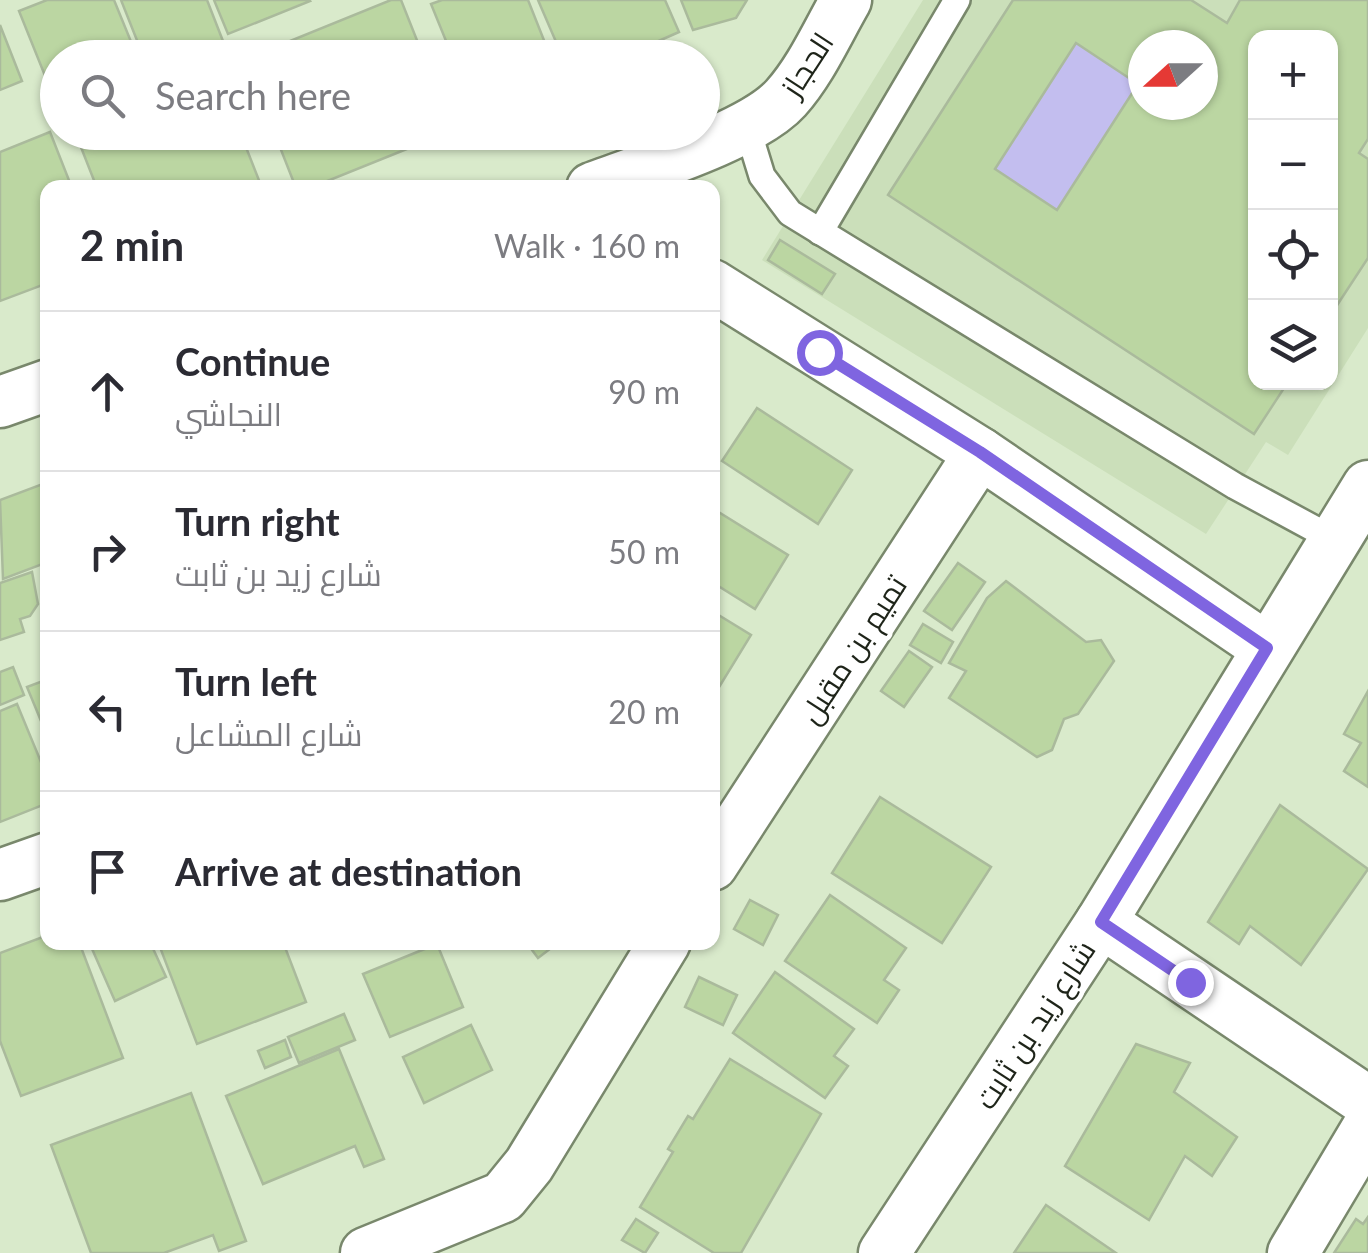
<!DOCTYPE html>
<meta charset="utf-8">
<style>
:root{--surface:#fff;--page:#f2f2f3;--text:#2b2b33;--muted:#7c7c81;--line:#e1e1e2}
body{margin:0;font-family:Lato,Cairo,sans-serif;background:var(--page);color:var(--text)}
.controls{position:absolute;right:30px;top:30px;display:grid;overflow:hidden;border-radius:20px;box-shadow:0 2px 8px #0004}
.controls button{width:90px;height:90px;display:grid;place-items:center;padding:0;border:0;border-bottom:2px solid var(--line);background:var(--surface);color:var(--text);font:50px sans-serif}
.compass{position:absolute;left:1128px;top:30px;width:90px;height:90px;border-radius:50%;background:var(--surface);box-shadow:0 2px 8px #0004;rotate:249deg}
.stop{position:absolute;width:30px;height:30px;margin:-22px;border:8px solid #7f65e0;border-radius:50%;background:#fff}
.stop.end{background:#7f65e0;border-color:#fff;box-shadow:0 2px 10px #0008}
.list{margin:0;padding:0;list-style:none}
h2{display:flex;justify-content:space-between;align-items:center;height:130px;margin:0;padding:0 40px;font-size:42px}
h2 small{font-size:32px;font-weight:400;color:var(--muted)}
.list li{display:grid;grid-template-columns:65px 1fr auto;gap:30px;align-items:center;box-sizing:border-box;height:160px;padding:0 40px;border-top:2px solid var(--line)}
.list b{display:block;font-size:38px;white-space:nowrap}
.list p{margin:0;font-size:32px;white-space:nowrap;color:var(--muted)}
.list em{font-size:32px;font-style:normal;color:var(--muted)}
.icon{flex:none;width:55px;height:55px;fill:none;stroke:currentColor;stroke-width:2;stroke-linecap:round;stroke-linejoin:round}
.map{position:relative;flex:none;width:1368px;height:1253px;overflow:hidden}
.search{position:absolute;background:var(--surface);box-shadow:0 2px 8px #0004;left:40px;top:40px;width:680px;height:110px;display:flex;align-items:center;gap:25px;box-sizing:border-box;padding:0 35px;border-radius:55px;color:var(--muted);font-size:38px}
.panel{position:absolute;background:var(--surface);box-shadow:0 2px 8px #0004;left:40px;top:180px;width:680px;height:770px;border-radius:20px}
.map>svg:first-child{display:block}
</style>
<div class="map">
<svg width="1368" height="1253" viewBox="0 0 1368 1253">
<rect width="100%" height="100%" fill="#d9eacb"/>
<path fill="#cbdfba" fill-rule="evenodd" d="M923,0H1368V328L1288,455L1266,442L1206,534L762,260ZM1256,38H1330V382H1256ZM1143,45H1203V105H1143Z"/>
<polygon fill="#c3beef" points="1076,43 1138,84 1057,210 995,169"/>
<g fill="#bbd6a2" stroke="#aaba9c" stroke-width="2.5" fill-rule="evenodd">
<polygon points="47,0 114,0 134,49 112,58 58,58 58,108 19,11"/>
<polygon points="121,0 207,0 228,54 192,58 189,49 166,58 144,58"/>
<polygon points="214,0 309,0 310,1 228,34"/>
<polygon points="391,0 401,0 424,58 248,58"/>
<polygon points="442,0 528,0 551,58 453,58 431,4"/>
<polygon points="538,0 665,0 679,32 620,58 563,58"/>
<polygon points="681,0 747,0 736,18 693,30"/>
<path d="M1013,0H1191L1227,23L1240,0H1368V139L1359,153L1368,159V258L1330,316V38H1256V382H1288L1254,434L888,195ZM1076,43L1138,84L1057,210L995,169ZM1143,45H1203V105H1143Z"/>
<polygon points="0,25 22,81 0,90"/>
<polygon points="50,132 72,188 48,188 48,283 0,301 0,152"/>
<polygon points="75,132 240,132 262,188 97,188"/>
<polygon points="274,132 449,132 310,188 296,188"/>
<polygon points="780,240 835,274 822,294 768,260"/>
<polygon points="757,408 852,470 818,524 722,461"/>
<polygon points="48,482 48,562 3,579 0,500"/>
<polygon points="712,508 788,555 755,609 712,582"/>
<polygon points="958,563 985,582 952,630 924,611"/>
<polygon points="32,572 38,604 30,616 20,619 24,632 0,640 0,583"/>
<polygon points="1006,581 1086,642 1101,640 1114,661 1078,714 1064,719 1052,750 1037,757 949,698 966,671 949,663 987,598"/>
<polygon points="712,611 751,635 713,697 712,696"/>
<polygon points="923,624 953,642 941,663 910,645"/>
<polygon points="909,651 932,667 904,707 881,691"/>
<polygon points="13,667 24,695 0,705 0,672"/>
<polygon points="48,679 48,738 27,687"/>
<polygon points="1368,691 1368,787 1344,771 1361,743 1344,734"/>
<polygon points="17,704 48,779 48,803 0,822 0,711"/>
<polygon points="880,797 991,867 942,943 832,873"/>
<polygon points="1280,805 1368,869 1301,965 1250,926 1239,944 1208,922"/>
<polygon points="830,895 906,948 884,980 899,990 877,1023 785,961"/>
<polygon points="750,900 778,915 763,945 734,929"/>
<polygon points="48,935 48,942 79,942 123,1058 21,1096 0,1041 0,953"/>
<polygon points="89,942 150,942 166,977 115,1001"/>
<polygon points="158,942 283,942 306,1002 197,1044"/>
<polygon points="526,942 559,942 538,958"/>
<polygon points="437,944 463,1007 390,1037 363,974"/>
<polygon points="775,972 854,1029 834,1056 848,1066 825,1098 733,1033"/>
<polygon points="699,977 737,995 723,1025 685,1007"/>
<polygon points="344,1014 355,1040 299,1063 288,1037"/>
<polygon points="471,1025 492,1070 424,1103 403,1057"/>
<polygon points="285,1040 291,1057 265,1068 258,1051"/>
<polygon points="1136,1044 1190,1063 1174,1092 1237,1137 1212,1176 1185,1156 1149,1220 1065,1166"/>
<polygon points="339,1049 384,1159 364,1167 355,1146 263,1184 226,1096"/>
<polygon points="730,1059 821,1114 741,1253 714,1253 640,1207 673,1152 668,1149 688,1116 693,1119"/>
<polygon points="191,1093 246,1241 219,1251 213,1235 164,1253 91,1253 51,1145"/>
<polygon points="1046,1205 1116,1253 1014,1253"/>
<polygon points="1368,1217 1368,1253 1334,1253 1356,1219 1363,1224"/>
<polygon points="636,1219 658,1233 645,1253 622,1240"/>
</g>
<g fill="none" stroke-linecap="round" stroke-linejoin="round">
<g stroke="#79886c" stroke-width="30">
<g id="lane">
<polyline points="747,127 762,176 790,213 1235,486 1335,540"/>
<polyline points="820,232 957,0"/>
</g>
</g>
<g stroke="#79886c" stroke-width="55">
<g id="street">
<path d="M592,188C642,169 752,136 786,98C811,70 827,33 846,0"/>
<polyline points="712,285 980,453 1267,648"/>
<polyline points="0,402 48,385"/>
<polyline points="712,865 980,453"/>
<polyline points="0,875 48,858"/>
<polyline points="1101,922 1368,1102"/>
<polyline points="366,1253 503,1197 529,1165 665,942"/>
<polyline points="884,1253 1101,922 1368,486"/>
<polyline points="1293,1253 1368,1127"/>
</g>
</g>
<use href="#lane" stroke="#fff" stroke-width="25"/>
<use href="#street" stroke="#fff" stroke-width="50"/>
</g>
<g fill="none" stroke-linecap="round" stroke-linejoin="round">
<polyline stroke="#7f65e0" stroke-width="12" points="819,352 980,452 1267,648 1101,922 1190,982"/>
</g>
<g text-anchor="middle" dominant-baseline="central" stroke-width="9" stroke-linejoin="round" paint-order="stroke">
<g font-size="30" fill="#1e2419" stroke="#fff">
<text transform="translate(806 64) rotate(-57)">الحجاز</text>
<text transform="translate(852 649) rotate(-57)">تميم بن مقبل</text>
<text transform="translate(1034 1024) rotate(-57)">شارع زيد بن ثابت</text>
</g>
</g>
</svg>
<div class="controls">
<button>+</button>
<button>−</button>
<button><svg class="icon" aria-label="locate" viewBox="0 0 24 24"><circle cx="12" cy="12" r="6"/><path d="M12 2v4M12 18v4M2 12h4M18 12h4"/></svg></button>
<button><svg class="icon" aria-label="layers" viewBox="0 0 24 24"><path d="M12 4l9 5-9 5-9-5zM3 14l9 5 9-5"/></svg></button>
</div>
<svg class="compass" viewBox="-18 -18 36 36"><path d="M0-13l5 13h-10z" fill="#e53935"/><path d="M0 13l5-13h-10z" fill="#7c7c81"/></svg>
<div class="stop" style="left:819px;top:352px"></div>
<div class="stop end" style="left:1190px;top:982px"></div>
<div class="search"><svg class="icon" aria-label="search" viewBox="0 0 24 24"><circle cx="10" cy="10" r="6"/><path d="M15 15l6 6"/></svg>Search here</div>
<section class="panel">
<h2>2 min<small>Walk · 160 m</small></h2>
<ul class="list">
<li><svg class="icon" aria-label="ahead" viewBox="0 0 24 24"><path d="M12 20V5M6 11l6-6 6 6"/></svg><div><b>Continue</b><p>النجاشي</p></div><em>90 m</em></li>
<li><svg class="icon" aria-label="right" viewBox="0 0 24 24"><path d="M7 20v-9h11M14 6l5 5-5 5"/></svg><div><b>Turn right</b><p>شارع زيد بن ثابت</p></div><em>50 m</em></li>
<li><svg class="icon" aria-label="left" viewBox="0 0 24 24"><path d="M17 20v-9H6M10 6l-5 5 5 5"/></svg><div><b>Turn left</b><p>شارع المشاعل</p></div><em>20 m</em></li>
<li><svg class="icon" aria-label="arrive" viewBox="0 0 24 24"><path d="M6 21V4h12l-3 4 3 4H6"/></svg><div><b>Arrive at destination</b></div></li>
</ul>
</section>
</div>
